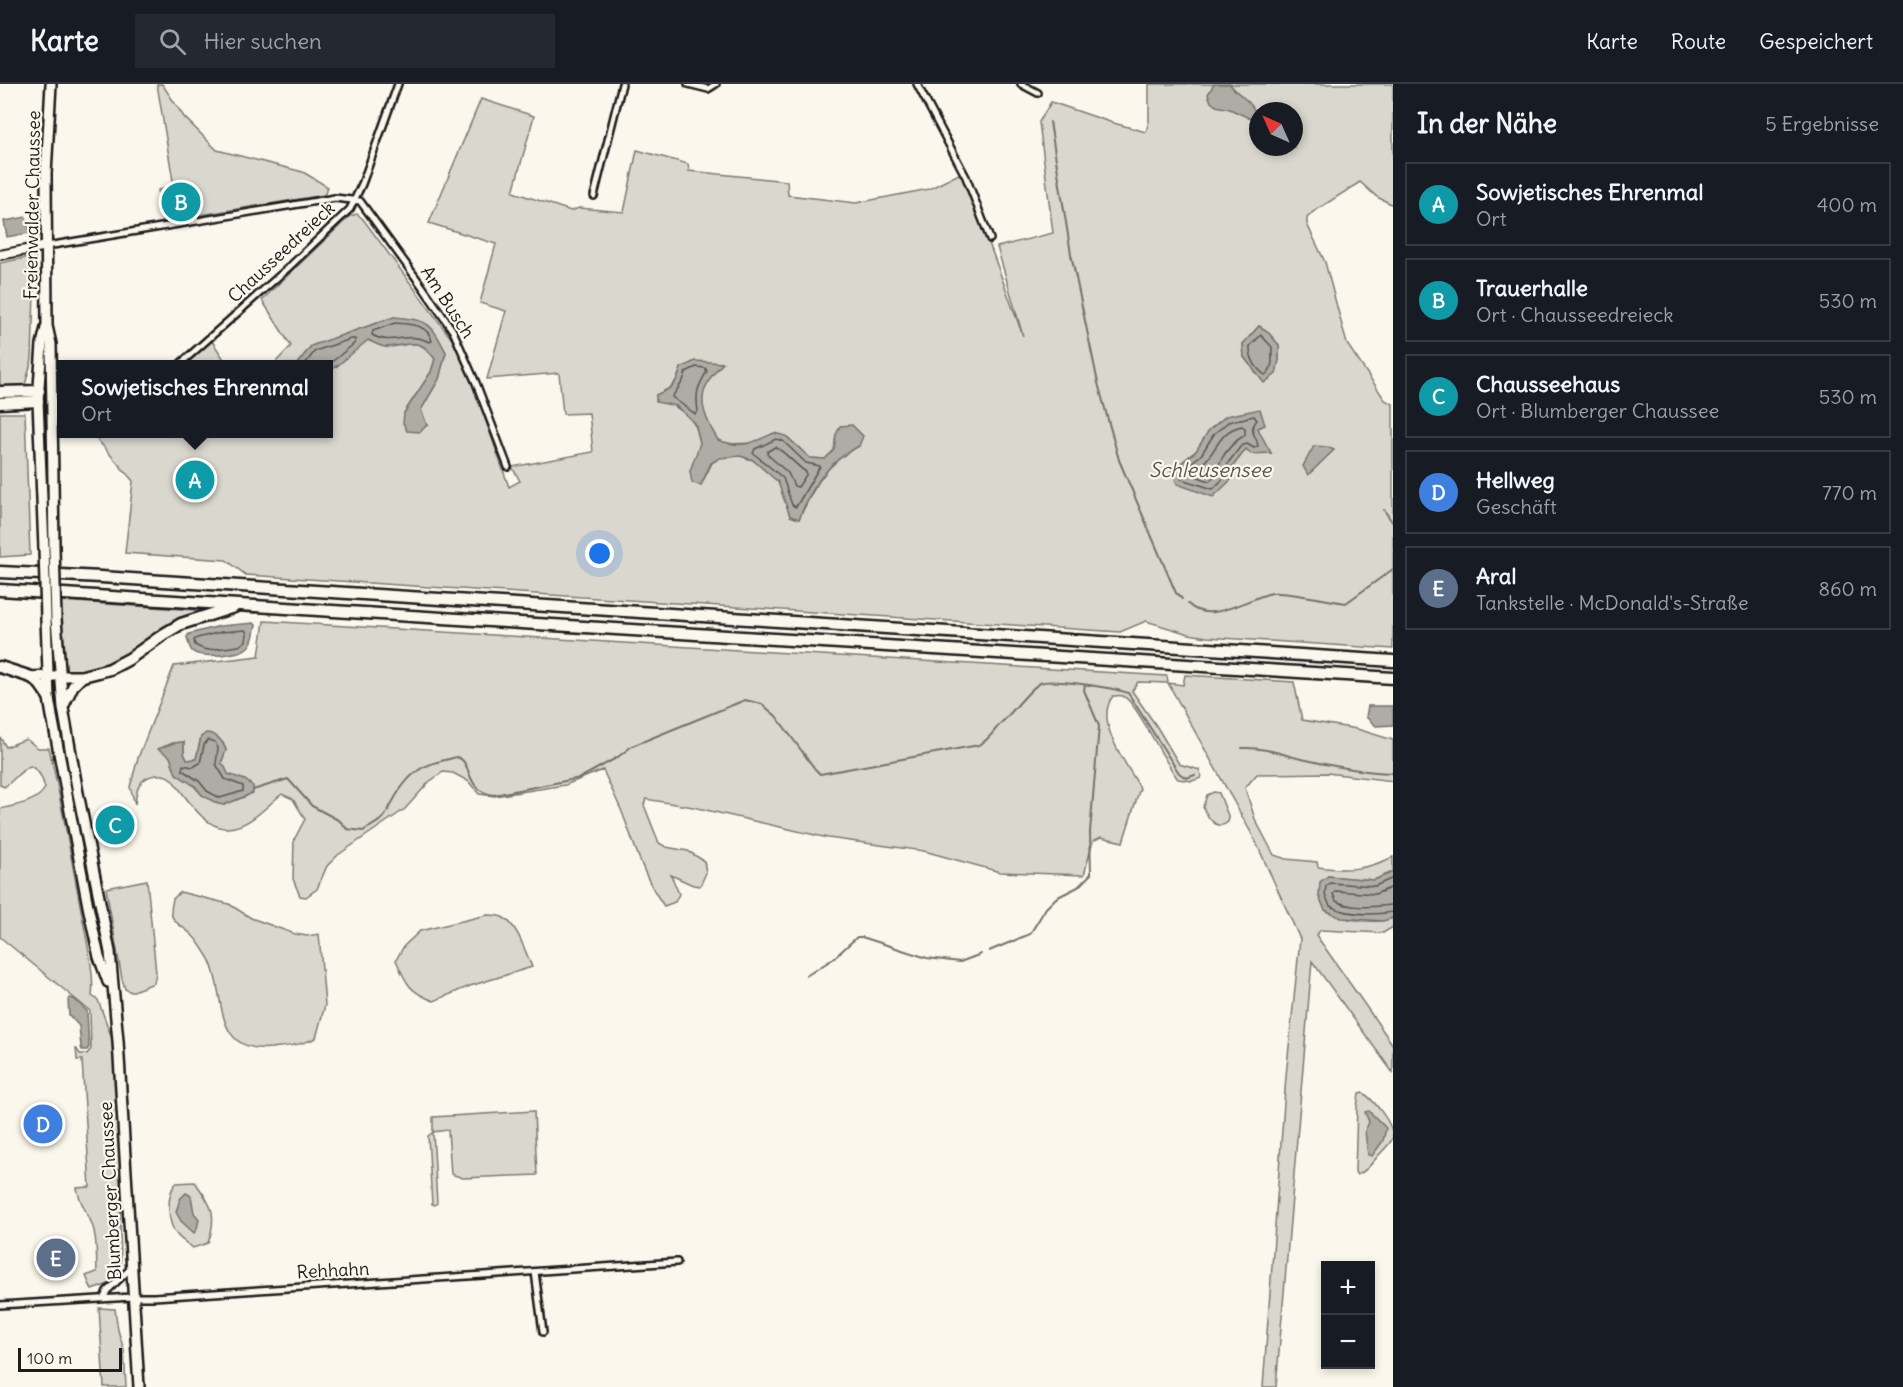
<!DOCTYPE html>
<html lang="de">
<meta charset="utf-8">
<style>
:root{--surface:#171b24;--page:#242831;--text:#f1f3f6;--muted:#9ea1a6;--line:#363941;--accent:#1a73e8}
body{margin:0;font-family:Delius,sans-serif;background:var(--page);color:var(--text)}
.controls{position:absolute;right:18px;bottom:18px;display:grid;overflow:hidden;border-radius:0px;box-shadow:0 3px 9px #0003}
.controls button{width:54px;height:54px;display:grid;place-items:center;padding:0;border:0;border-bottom:2px solid var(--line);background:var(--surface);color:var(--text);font:30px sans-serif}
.compass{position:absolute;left:1249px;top:18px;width:54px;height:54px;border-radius:50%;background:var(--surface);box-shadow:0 3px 9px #0003;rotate:315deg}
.scale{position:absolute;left:18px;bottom:15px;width:104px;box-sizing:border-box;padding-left:6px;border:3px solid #1c1c1c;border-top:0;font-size:16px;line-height:21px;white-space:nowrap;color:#1c1c1c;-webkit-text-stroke:4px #fbf7ec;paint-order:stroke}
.you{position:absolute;left:600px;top:470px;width:21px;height:21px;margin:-15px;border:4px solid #fff;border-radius:50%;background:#1a73e8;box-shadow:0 0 0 9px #1a73e833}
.badge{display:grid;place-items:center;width:39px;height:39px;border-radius:50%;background:var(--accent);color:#fff;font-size:20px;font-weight:700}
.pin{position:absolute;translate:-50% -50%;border:3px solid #fff;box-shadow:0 2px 6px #0006}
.popup{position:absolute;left:57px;top:276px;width:276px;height:78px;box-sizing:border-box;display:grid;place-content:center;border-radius:0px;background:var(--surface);filter:drop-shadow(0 2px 4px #0005);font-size:20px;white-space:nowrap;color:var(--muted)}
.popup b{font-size:22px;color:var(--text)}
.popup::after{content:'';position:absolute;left:50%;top:100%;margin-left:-12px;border:12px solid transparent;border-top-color:var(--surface)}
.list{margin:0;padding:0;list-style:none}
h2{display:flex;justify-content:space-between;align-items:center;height:78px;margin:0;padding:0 24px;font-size:26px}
h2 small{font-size:20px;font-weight:400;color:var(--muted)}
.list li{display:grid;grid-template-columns:39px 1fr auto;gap:18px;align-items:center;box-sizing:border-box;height:84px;margin:0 12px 12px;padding:0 12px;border:2px solid var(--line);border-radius:0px}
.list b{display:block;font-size:22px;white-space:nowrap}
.list p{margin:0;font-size:20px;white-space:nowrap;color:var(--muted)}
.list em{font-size:20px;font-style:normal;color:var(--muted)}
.icon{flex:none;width:33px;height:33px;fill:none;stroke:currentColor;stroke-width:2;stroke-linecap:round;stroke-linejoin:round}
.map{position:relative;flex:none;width:1393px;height:1303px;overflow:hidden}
header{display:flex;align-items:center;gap:36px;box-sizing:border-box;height:84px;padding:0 30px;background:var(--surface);border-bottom:2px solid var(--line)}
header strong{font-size:28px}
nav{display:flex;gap:33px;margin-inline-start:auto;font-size:21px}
.search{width:420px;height:54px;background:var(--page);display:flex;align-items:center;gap:15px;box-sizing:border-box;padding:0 21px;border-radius:0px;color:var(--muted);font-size:22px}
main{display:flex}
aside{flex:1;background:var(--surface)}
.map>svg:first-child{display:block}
</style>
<header>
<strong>Karte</strong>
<div class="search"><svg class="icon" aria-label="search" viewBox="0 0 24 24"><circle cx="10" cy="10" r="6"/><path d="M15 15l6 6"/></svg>Hier suchen</div>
<nav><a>Karte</a><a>Route</a><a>Gespeichert</a></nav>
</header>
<main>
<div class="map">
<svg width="1393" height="1303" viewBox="0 0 1393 1303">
<rect width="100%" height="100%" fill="#fbf7ec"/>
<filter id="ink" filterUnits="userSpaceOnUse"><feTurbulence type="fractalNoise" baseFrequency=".0167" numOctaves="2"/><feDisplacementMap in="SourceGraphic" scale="12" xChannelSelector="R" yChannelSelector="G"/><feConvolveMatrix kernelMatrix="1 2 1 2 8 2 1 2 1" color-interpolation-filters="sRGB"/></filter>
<g filter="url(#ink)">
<g fill="#dad7ce" stroke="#7b7a75" stroke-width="1.5" fill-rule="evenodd">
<polygon points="157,0 162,0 184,33 217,66 303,88 328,103 324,111 163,137 158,106 174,103"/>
<path d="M1149,0H1393V121L1377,113L1360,98L1313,128L1307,134V140L1325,178L1347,260L1385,316L1393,320V565L1207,553L1189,550L1146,537L1120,548L246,491L226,476L125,469L133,397L96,354L100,350H328L329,287L337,282L367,256C373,258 380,263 386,263C410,262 418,251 435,275L431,288L404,329L427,341L421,326L439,295L446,268L394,233L312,262L297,280H274L291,262L262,216L350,132L357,130L363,135L462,269L509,403L520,397L512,383L593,368L589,329L563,330L559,289L487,295L506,227L480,219L496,160L429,139L481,15L534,32L513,108L571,127L579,124L624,128L637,66L688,80L689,87L787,97L788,111L856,119L929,105L961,89L974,118L1023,252L997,163L1053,149L1039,38L1051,18L1110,38L1146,48L1149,37ZM1258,27H1294V63H1258ZM1259,242L1267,247L1279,261V276L1249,280L1244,273L1243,260ZM722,280C694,308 699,324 717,356L729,360L753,359L763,354L786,352L810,374L825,375L834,367L836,351L859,362C826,378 814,403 799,435L790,432L778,397L753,376L740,372L720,373L712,379L701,401L690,387C693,379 700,368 700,359C701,336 674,321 656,311C672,304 676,301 681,284ZM1258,344L1259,349L1271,369L1246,365L1233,382L1172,386L1196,367Z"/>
<polygon points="35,172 32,275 25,301 0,302 0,179"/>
<polygon points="212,257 227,280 185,280"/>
<polygon points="0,329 25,329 30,471 0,473"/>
<polygon points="61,517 211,527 117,579 86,588 64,587 60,535"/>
<path d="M264,537L1167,592L1168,599L1183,601L1185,591L1294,598L1302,636L1357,645L1393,656V697L1327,689L1257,690L1245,704L1255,735L1274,771L1286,775L1317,778L1318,783C1347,787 1366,786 1393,773V788L1374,796L1328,792L1319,812L1325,826C1343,836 1373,841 1393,834V843L1383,849L1321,846L1316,851L1393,961V989L1312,877L1276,1303H1263L1286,992L1300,855L1254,754L1168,599L1138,598L1132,607L1157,643L1179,680L1200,686L1201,694L1192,697L1178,695C1165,680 1136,617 1123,612C1120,611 1117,612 1113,612C1093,638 1127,680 1140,704L1123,758L1101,753L1093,757L1084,791L1000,788L924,767L828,754L693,723L646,715L644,721L659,759L666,763L688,767L704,777L706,789L700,802L693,801L671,791L679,810L675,818L664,822C643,793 635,761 622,728C616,714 609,700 603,686L565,701L495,712L479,710L468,697L453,689L443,688L429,698L405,725L338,771L327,782L317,805L306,813L300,812L293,795L294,756L305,735L293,715L282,710C266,722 250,743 228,744C205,746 186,713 174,698C166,686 145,690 139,702C136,707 136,714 135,720L130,703L138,674L174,582L259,572ZM201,653L223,659L226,666L221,680L224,682L228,690L235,693L247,712L224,721L202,711L173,679L170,673L173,659L184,658V669L187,676L196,675Z"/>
<path d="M0,653L6,663L26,655L38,664H49C62,719 71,775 82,831C86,854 95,890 92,912L98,916L113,957L122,1091L120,1133L121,1181L117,1192L109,1200L92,1206L86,1192L97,1188C96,1173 98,1155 92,1140C87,1128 79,1118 77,1104L90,1103L82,976H77L76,964L80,970H87L91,965L90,927L0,853V725C15,721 37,719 45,704C42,694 40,687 30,682C18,688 15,696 4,703L0,701Z"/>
<path d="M1214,708L1219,709L1229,734L1228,738C1217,748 1208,734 1203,723L1207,711Z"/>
<polygon points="147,796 156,889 154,899 131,908 125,905 122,895 106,804"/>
<path d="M180,808L229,820L251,834L295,850L307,852L319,850L325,921L316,954C302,961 288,962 272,964C210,970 227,909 209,875C204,867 199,858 193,852C186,844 173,840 171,829C171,825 172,819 173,815Z"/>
<path d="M487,831C492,831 498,831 502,833C518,840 525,868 532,883L470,902L434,917C409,908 406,899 396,876L404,862L420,847Z"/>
<path d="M1362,1008C1373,1015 1393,1039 1393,1053C1391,1060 1382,1067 1378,1072C1372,1079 1366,1088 1357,1091L1355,1088L1357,1023L1359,1009Z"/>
<polygon points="534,1027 537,1091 463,1094 451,1090 448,1046 433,1048 437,1119 435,1121 432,1120 428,1052 433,1048 433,1033"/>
<path d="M195,1098C212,1122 218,1130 208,1159L193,1164C188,1160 181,1156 177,1151C167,1139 166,1111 176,1099Z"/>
<polygon points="99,1224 115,1225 118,1246 124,1266 126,1303 104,1303"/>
</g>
<g fill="#afaca5" stroke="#74726e" stroke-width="1.5">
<path d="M1214,0H1230C1239,14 1259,19 1255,37L1230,25L1216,22L1211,18L1208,10Z"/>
<polygon points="26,133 30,149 7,153 4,137"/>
<path d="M394,233C429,237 430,237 446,268L439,295L421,326L427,341L420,348L407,347L403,339L404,329L431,288L435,275C419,251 410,262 386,263C380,263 373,258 368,256L337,282L329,287L328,280H297L311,262Z"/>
<polygon points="1259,242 1267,247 1279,261 1279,276 1276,290 1264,299 1244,273 1243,260"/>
<path d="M695,277L723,279C695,307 699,325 718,356C743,365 752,359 774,349L786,352L810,374L825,375L834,366L836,351L840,342L852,341L863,352L859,362C828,377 811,404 799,435L790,432L778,398L753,376L740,372L720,374L711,379L701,401L692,399L690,387L700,359L695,339L676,322L656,318V311C672,304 676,302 681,284Z"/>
<polygon points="1260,325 1265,341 1258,344 1260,349 1271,369 1251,370 1246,365 1233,382 1234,393 1213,413 1177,400 1172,387 1196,367 1209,346 1226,332"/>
<polygon points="1314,362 1327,363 1334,366 1308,391 1303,382"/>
<path d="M254,539L256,541C254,547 254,559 248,563C240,571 200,575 192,567C189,563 188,557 187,553L189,550L220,542Z"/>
<polygon points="1368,622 1393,622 1393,641 1376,642 1366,633"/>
<path d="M206,649C217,650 222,656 226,666L221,679L224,681L228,690L245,696L253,702V709L224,721L218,720L202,711L195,702L176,690L170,673L158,665L173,659L184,658V669L187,676L196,675L201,653Z"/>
<polygon points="1393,788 1393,834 1383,837 1341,834 1325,826 1319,812 1320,798 1328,792 1374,796"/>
<polygon points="70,914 74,915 87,927 89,963 87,966 82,966 81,963 79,942 69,931 68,916"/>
<polygon points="1369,1027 1386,1044 1383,1057 1372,1072 1368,1071 1365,1047 1369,1038 1365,1028"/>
<polygon points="186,1109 191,1112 194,1129 199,1135 197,1145 194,1149 181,1137 176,1128 180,1115"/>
</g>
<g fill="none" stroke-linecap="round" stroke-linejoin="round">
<g stroke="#575653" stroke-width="1.5">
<path d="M395,239C410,240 428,240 432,257L429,258C406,246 393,263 372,251L373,247Z"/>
<path d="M1261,251L1272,263C1271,274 1275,284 1265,291C1256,285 1249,273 1250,262Z"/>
<polyline points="305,280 315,267 351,255 355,255 355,259 328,281"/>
<path d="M696,283L705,284L707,287C698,303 695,308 698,327L695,330L672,313L683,297L686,288Z"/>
<path d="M1254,332L1257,336C1247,348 1257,351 1258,362L1254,364L1247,360L1241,362L1228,379L1227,391L1213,405L1181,395L1180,388L1201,371L1214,350L1228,338Z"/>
<path d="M1242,342L1245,344V351C1236,356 1226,366 1221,376C1215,387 1223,387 1209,397L1193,391V387C1198,383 1204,379 1208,374C1219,360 1222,346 1242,342Z"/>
<polygon points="776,355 783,357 806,379 820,382 796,423 792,421 783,394 753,369 755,365"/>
<path d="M775,363C786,368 795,381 806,388V391L798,403L794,402L788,389L767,370L768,367Z"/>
<polygon points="245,546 247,549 246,557 239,562 208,566 203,565 195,561 194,556 197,554 221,548"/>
<polygon points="208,656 215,658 218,664 216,680 225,695 243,702 243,707 220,714 207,707 199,697 182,686 183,681 193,683 200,679 204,661"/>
<path d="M1393,794L1375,802L1330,799L1326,802L1325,811L1330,822C1349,832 1372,831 1393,828"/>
<path d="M1393,803L1375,810L1336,807L1333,810L1336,817C1353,826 1375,822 1393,821"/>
</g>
<g stroke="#74726e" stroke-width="2">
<polyline points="1050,38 1071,170 1098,299 1119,376 1176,509 1182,515"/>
<polyline points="1384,426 1393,439"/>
<path d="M1188,520C1210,542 1247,514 1272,509C1283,507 1331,517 1346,519L1393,485"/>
<path d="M1242,664C1261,663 1279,669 1297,674C1329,681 1360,688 1393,689"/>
<path d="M253,706L288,695L312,722L340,737L347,745L363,747C370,742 382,738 386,730C394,715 402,699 416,688C427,679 443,677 456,673C474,677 463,707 494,711L580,694L618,673L632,662L745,616L762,620L776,632L815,685L820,690L979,661C989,656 994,646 1002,638C1011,630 1031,603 1040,599C1052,594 1114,604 1128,609L1179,689L1186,694L1195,691"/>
<polyline points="989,867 1030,850 1046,824 1056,814 1078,803 1091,790 1090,748 1099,642 1084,606 1085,601"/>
<polyline points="806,892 833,875 857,853 862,853 927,874 960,878 981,870"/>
</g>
<g stroke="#1c1c1c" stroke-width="10">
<g id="minor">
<polyline points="688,0 708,5 716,0"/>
<polyline points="917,0 966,93 990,155"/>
<polyline points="1021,0 1038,9"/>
<polyline points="594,112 622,0"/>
<polyline points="47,162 335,114 360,117 422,202 453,247 476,299 508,383"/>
<polyline points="180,280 288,184 350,125 362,100 398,0"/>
<polyline points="535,1188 543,1248"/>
<polyline points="104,1214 107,1207 131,1184"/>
<polyline points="0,1221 132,1213 154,1213 677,1178"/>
</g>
</g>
<g stroke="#1c1c1c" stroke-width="12">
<polyline id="secondary" points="0,171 47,162"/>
</g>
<g stroke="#1c1c1c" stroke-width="14">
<g id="primary">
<polyline points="51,0 46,90 47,242 51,260 54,464"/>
<polyline points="44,464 38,317 42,260 46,244"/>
<polyline points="46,535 49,614 52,632 88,822 99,873 108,898"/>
<polyline points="56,535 63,624 78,709 110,868 118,957 139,1303"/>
<polyline points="31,593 48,592 83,592"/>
<polyline points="31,593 40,601 49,614"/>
<polyline points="64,621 73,602 83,592"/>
</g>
</g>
<g stroke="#1c1c1c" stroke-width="15">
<g id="motorway">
<polyline points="0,308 39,307"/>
<polyline points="0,319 38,317"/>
<polyline points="0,488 101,493 1393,577"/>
<polyline points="0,506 1393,594"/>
<polyline points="0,583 31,593"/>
<polyline points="83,592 110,585 129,575 164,550 181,540 234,523"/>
</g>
</g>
<use href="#minor" stroke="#fbf7ec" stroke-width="5"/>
<use href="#secondary" stroke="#fbf7ec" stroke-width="8"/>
<use href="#primary" stroke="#fbf7ec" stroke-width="9"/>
<use href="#motorway" stroke="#fbf7ec" stroke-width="10"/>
<g stroke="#1c1c1c" stroke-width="14" stroke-linecap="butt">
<g id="primary-bridge">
<polyline points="44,464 46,535"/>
<polyline points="54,464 56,535"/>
</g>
</g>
<use href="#primary-bridge" stroke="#fbf7ec" stroke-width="9"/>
</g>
</g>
<g text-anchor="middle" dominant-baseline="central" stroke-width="4.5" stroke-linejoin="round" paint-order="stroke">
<g font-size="18" fill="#1c1c1c" stroke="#fbf7ec">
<text transform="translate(32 121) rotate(-89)">Freienwalder Chaussee</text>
<text transform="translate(281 168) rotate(-43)">Chausseedreieck</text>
<text transform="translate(448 218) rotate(57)">Am Busch</text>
<text transform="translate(110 1107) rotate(-93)">Blumberger Chaussee</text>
<text transform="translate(333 1186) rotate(-3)">Rehhahn</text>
</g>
<g font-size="20" font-style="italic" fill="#575653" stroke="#fbf7ec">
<text x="1210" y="385">Schleusensee</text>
</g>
</g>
</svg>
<div class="controls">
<button>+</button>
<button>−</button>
</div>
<svg class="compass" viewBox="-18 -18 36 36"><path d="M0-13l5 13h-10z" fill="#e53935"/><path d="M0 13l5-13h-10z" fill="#9ea1a6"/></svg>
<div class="scale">100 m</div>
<div class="you"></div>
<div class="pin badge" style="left:195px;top:396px;background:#0f9aa8">A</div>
<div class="popup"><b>Sowjetisches Ehrenmal</b>Ort</div>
<div class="pin badge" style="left:181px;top:118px;background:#0f9aa8">B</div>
<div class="pin badge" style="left:115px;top:741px;background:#0f9aa8">C</div>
<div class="pin badge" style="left:43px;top:1040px;background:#3f7fe0">D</div>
<div class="pin badge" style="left:56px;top:1174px;background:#5c6f8a">E</div>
</div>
<aside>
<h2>In der Nähe<small>5 Ergebnisse</small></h2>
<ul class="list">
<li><span class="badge" style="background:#0f9aa8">A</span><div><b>Sowjetisches Ehrenmal</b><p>Ort</p></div><em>400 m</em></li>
<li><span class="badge" style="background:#0f9aa8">B</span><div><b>Trauerhalle</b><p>Ort · Chausseedreieck</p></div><em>530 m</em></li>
<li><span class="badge" style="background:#0f9aa8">C</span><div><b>Chausseehaus</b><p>Ort · Blumberger Chaussee</p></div><em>530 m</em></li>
<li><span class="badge" style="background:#3f7fe0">D</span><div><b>Hellweg</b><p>Geschäft</p></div><em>770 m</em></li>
<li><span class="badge" style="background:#5c6f8a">E</span><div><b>Aral</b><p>Tankstelle · McDonald's-Straße</p></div><em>860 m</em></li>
</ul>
</aside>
</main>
